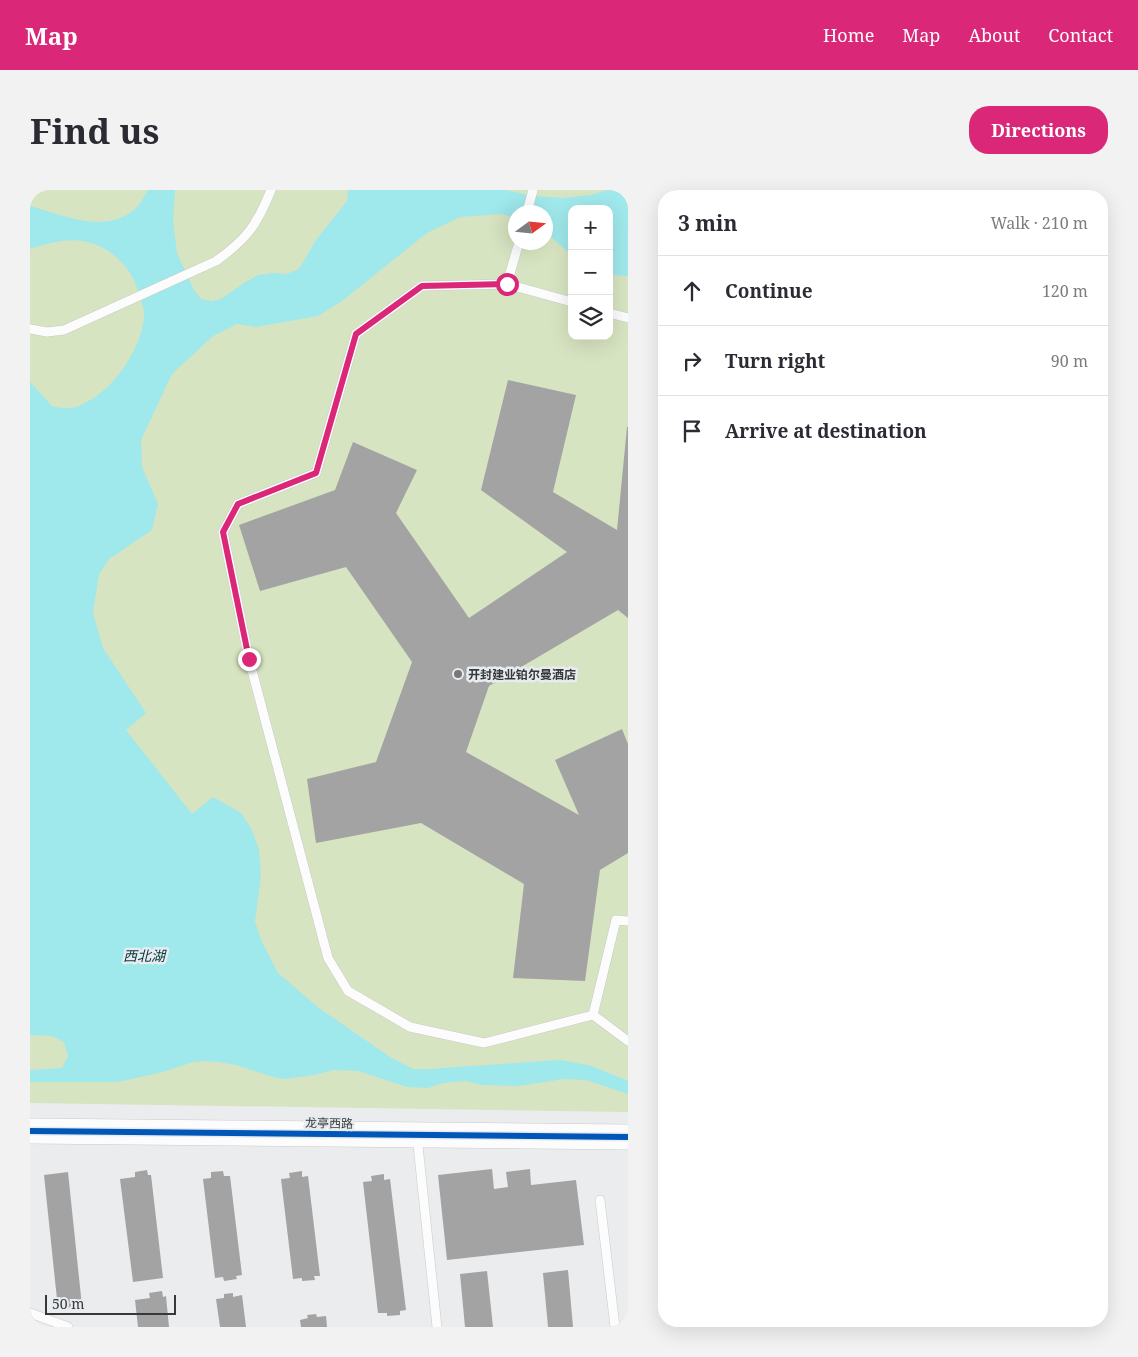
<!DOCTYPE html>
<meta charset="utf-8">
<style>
:root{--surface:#fff;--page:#f2f2f3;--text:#2b2b33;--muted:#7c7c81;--line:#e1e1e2;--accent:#db2777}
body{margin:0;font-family:"Noto Serif","Noto Sans SC",serif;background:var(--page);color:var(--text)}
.controls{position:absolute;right:15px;top:15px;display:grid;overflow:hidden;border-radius:10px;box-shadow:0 5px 20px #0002}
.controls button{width:45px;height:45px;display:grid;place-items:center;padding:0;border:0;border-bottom:1px solid var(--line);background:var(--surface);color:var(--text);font:25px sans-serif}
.compass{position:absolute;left:478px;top:15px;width:45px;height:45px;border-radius:50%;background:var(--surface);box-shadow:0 5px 20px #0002;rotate:75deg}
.scale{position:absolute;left:15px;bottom:12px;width:131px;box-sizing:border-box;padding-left:5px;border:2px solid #363839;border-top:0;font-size:14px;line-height:18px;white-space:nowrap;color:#363839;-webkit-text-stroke:4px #e8ecf0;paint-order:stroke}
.stop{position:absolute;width:15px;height:15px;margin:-11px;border:4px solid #db2777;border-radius:50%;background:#fff}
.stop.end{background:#db2777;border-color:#fff;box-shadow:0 1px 5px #0008}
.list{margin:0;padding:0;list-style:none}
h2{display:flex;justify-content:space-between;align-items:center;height:65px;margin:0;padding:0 20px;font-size:21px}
h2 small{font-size:16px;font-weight:400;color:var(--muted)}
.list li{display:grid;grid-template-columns:32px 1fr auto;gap:15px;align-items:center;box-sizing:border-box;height:70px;padding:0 20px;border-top:1px solid var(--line)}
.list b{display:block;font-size:19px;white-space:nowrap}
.list em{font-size:16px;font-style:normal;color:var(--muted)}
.icon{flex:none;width:28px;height:28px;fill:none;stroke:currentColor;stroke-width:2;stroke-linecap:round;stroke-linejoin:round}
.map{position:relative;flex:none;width:598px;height:1137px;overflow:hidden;border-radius:20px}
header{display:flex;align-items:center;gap:30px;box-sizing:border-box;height:70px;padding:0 25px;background:var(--accent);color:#fff}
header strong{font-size:24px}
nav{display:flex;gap:28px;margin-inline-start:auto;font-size:18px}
.intro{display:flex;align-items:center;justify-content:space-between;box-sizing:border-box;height:120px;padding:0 30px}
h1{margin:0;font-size:35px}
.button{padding:12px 22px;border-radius:20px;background:var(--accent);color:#fff;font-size:18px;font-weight:700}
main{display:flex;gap:30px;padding:0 30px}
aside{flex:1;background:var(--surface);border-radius:20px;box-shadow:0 5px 20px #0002}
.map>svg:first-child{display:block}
</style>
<header>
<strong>Map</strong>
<nav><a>Home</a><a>Map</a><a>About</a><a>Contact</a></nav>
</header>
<div class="intro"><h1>Find us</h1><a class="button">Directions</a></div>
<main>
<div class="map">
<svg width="598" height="1137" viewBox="0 0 598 1137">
<rect width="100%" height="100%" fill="#eaecee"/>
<path fill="#d7e4c1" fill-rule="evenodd" d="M0,0H598V922L0,913ZM542,19H579V146H542ZM486,22H516V52H486Z"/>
<path fill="#9fe8eb" d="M118,0H145L143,32L147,63L164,100L171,109L182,111L191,109L214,93L228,85L243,83L257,84L269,79L286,50L317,11L318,0H476L503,6L533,8L561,5L578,0H598V86L579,85V19H542V66L516,42V22H486L485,28L472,24L430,27L397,43L312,111L288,126L226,137L207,134L183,146L142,184L111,250L112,277L128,314L122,340L79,369L69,384L63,423L73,458L116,523L96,540L162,624L183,607L211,623L221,638L229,659L231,687L225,731L231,750L248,783L289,818L360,867L383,879H399L531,870L562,876L598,891V904L556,890L534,889L488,896L453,895L435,891L413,893L398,898L377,897L328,881L304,880L284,885L255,889L243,887L206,875L189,872L174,871L163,872L133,882L88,892H0V880L32,878L38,866L34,852L22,846L0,845V192L23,217C29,217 37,219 42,218C78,209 111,162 114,127C115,119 110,109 108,101C101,76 79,55 52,51C37,48 15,54 0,59V16C33,25 75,45 105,19C110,15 114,6 118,0Z"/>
<g fill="#a4a3a4">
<polygon points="478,190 546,205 523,302 587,340 597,237 598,237 598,428 588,420 459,496 436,562 549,625 525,570 592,539 598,554 598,663 570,680 555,791 483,788 494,694 391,633 286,653 277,589 346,572 382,472 316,377 230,401 209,335 305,300 323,252 387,280 366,323 439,428 537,362 451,300"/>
<polygon points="462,979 464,999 478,997 476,982 500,979 501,995 546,990 554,1055 417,1070 408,985"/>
<polygon points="117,980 118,985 121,985 133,1088 103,1092 90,989 105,987 105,982"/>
<polygon points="193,981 194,986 200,986 212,1085 206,1086 207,1089 194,1091 193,1087 185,1088 173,989 181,988 181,982"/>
<polygon points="272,981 272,987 278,986 290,1086 284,1086 285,1090 272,1091 272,1088 263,1089 251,989 260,988 259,983"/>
<polygon points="38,982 52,1116 28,1119 14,985"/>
<polygon points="354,984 354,990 360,989 376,1120 370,1121 370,1125 357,1126 357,1123 348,1123 333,992 342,991 341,986"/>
<polygon points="538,1080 543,1137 518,1137 513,1083"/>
<polygon points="457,1081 463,1137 435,1137 430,1084"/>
<polygon points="132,1101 133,1107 136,1106 139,1137 108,1137 105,1110 120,1108 119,1103"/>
<polygon points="203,1103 203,1107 212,1105 216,1137 190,1137 186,1109 194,1108 194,1104"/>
<polygon points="286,1124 287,1127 296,1126 297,1137 271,1137 270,1130 278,1128 277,1125"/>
</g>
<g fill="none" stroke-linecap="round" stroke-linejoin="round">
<g stroke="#c8cacb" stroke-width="10">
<g id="lane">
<polyline points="497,22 503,0"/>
<polyline points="477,94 489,52"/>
<polyline points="542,112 477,94 392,96 326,144 286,283 208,314 193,342 219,469 298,768 318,801 380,837 454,853 563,825 598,851"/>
<polyline points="579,123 598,128"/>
<path d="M0,139L17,142L34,140L186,71C217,49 227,35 241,0"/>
<polyline points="563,825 586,730 598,731"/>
<polyline points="387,946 407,1137"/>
<polyline points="570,1010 585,1137"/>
<polyline points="0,1123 38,1137"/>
</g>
</g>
<g stroke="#c8cacb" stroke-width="26">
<path id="secondary" d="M0,941C199,942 399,946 598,947"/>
</g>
<use href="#lane" stroke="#fcfcfc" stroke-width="9"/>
<use href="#secondary" stroke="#fcfcfc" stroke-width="25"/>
<g stroke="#e8ecf0" stroke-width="9">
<path id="cycleway" d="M0,941C199,942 399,946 598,947"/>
</g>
<use href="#cycleway" stroke="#0057b8" stroke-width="6"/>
</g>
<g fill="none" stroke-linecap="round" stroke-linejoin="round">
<polyline stroke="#db2777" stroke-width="6" points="219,469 193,342 208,314 286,283 326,144 392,96 477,94"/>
</g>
<circle fill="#757778" stroke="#e8ecf0" stroke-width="2" cx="428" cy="484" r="5"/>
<g text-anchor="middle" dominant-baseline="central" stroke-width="5" stroke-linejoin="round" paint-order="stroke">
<g font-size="12" font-weight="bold" fill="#363839" stroke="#e8ecf0" text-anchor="start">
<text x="438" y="484">开封建业铂尔曼酒店</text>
</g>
<g font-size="12" fill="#363839" stroke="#e8ecf0">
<text transform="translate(299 933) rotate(1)">龙亭西路</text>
</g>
<g font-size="14" font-style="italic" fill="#023739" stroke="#e8ecf0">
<text x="114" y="765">西北湖</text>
</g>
</g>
</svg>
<div class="controls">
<button>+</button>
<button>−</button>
<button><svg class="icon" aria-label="layers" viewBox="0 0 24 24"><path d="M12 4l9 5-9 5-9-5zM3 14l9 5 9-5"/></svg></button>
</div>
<svg class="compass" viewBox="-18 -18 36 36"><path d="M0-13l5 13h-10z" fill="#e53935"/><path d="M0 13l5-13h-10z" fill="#7c7c81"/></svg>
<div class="scale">50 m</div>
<div class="stop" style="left:477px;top:94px"></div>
<div class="stop end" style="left:219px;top:469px"></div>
</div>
<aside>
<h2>3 min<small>Walk · 210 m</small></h2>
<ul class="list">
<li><svg class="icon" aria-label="ahead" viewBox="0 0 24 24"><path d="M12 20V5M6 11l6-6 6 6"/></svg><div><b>Continue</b></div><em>120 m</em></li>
<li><svg class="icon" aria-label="right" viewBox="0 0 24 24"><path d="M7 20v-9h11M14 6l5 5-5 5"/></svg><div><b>Turn right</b></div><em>90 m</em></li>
<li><svg class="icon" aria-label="arrive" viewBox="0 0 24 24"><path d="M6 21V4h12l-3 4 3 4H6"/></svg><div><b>Arrive at destination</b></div></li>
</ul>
</aside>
</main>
